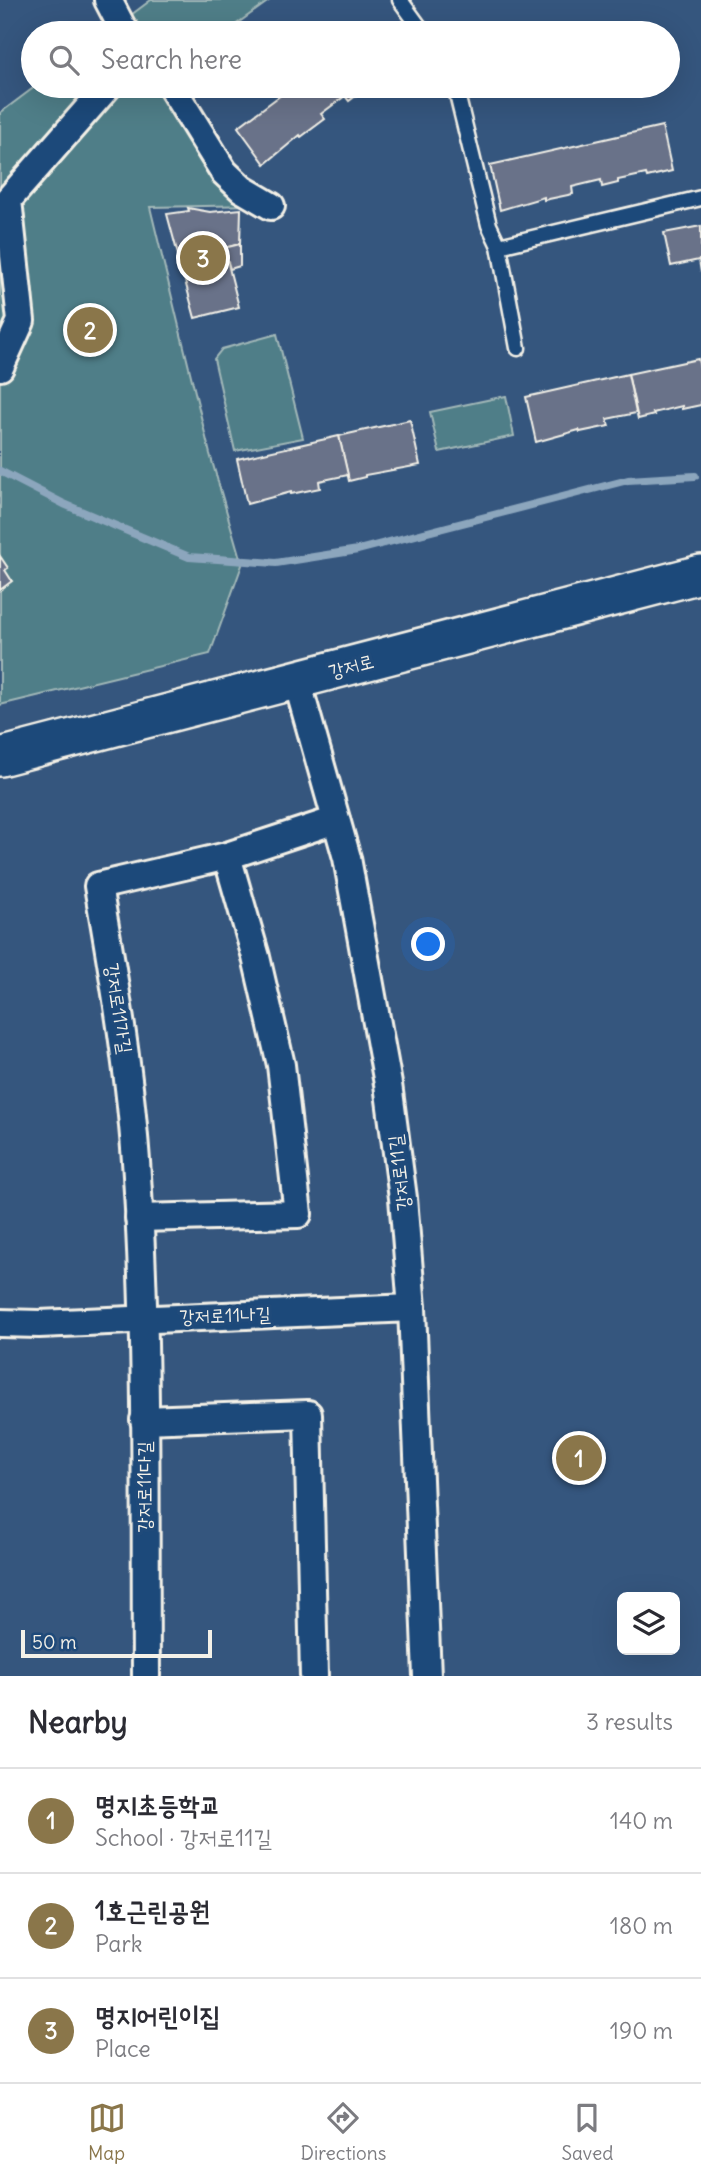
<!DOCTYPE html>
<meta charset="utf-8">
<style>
:root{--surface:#fff;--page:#f2f2f3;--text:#2b2b33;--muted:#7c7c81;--line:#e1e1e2;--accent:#8a764a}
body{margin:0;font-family:Delius,"Poor Story",sans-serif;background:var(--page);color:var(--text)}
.controls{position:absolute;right:21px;bottom:21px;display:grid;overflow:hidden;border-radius:10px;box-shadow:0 7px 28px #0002}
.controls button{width:63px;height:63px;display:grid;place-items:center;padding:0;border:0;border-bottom:2px solid var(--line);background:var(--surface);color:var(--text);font:35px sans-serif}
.scale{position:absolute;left:21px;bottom:18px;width:191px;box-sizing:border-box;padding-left:7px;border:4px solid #f4f1e8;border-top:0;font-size:19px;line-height:24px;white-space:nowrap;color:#f4f1e8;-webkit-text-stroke:5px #1f4a7a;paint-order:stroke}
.you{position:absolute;left:429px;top:945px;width:24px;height:24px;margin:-18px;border:5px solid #fff;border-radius:50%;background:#1a73e8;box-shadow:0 0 0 10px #1a73e833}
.badge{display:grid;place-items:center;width:46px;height:46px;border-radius:50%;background:var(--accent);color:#fff;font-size:23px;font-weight:700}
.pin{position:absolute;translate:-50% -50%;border:4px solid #fff;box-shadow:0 2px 7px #0006}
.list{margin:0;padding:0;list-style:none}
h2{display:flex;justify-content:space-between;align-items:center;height:91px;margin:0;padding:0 28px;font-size:30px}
h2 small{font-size:23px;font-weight:400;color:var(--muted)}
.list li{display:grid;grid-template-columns:46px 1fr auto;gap:21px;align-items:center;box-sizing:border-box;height:105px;padding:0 28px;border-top:2px solid var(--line)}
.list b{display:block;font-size:26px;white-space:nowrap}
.list p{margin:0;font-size:23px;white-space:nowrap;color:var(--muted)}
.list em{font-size:23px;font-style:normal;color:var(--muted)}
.icon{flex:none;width:38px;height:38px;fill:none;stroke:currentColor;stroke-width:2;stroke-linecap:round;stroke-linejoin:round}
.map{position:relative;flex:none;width:701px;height:1676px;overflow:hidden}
.search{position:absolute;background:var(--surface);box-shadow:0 7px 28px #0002;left:21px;right:21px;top:21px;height:77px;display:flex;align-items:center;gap:18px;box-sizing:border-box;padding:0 24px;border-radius:38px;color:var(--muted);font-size:26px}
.sheet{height:406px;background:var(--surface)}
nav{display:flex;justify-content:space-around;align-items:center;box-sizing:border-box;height:98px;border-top:2px solid var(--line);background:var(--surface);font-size:19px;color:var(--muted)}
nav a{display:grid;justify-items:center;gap:4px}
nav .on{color:var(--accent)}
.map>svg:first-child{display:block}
</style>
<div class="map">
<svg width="701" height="1676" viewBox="0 0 701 1676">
<rect width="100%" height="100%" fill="#35567e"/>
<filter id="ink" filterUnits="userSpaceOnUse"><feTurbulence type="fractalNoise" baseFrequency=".0143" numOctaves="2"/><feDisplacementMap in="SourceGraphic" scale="14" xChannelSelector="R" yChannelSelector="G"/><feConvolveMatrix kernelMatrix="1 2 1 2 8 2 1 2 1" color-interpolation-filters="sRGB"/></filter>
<g filter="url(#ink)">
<g fill="#507e88" stroke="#a2b8b8" stroke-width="2">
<polygon points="151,0 270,0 224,33 107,33"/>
<polygon points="36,86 185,86 258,205 150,207 210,454 242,565 210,654 0,705 0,113"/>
<polygon points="277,334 303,438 235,451 214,359 222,349"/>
<polygon points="506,396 514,436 439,452 430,412"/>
</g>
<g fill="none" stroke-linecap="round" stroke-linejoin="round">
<polyline stroke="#8ca6bd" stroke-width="8" points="0,471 64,504 189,557 276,563 358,550 628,480 695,476"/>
</g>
<g fill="#697289" stroke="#f4f1e8" stroke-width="2">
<polygon points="379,22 388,33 364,33"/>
<polygon points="293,86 366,86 361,89 362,91 349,101 345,96 321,114 325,119 301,137 300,135 265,164 238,127"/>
<polygon points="662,126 672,171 647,177 646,174 618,180 618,183 602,187 601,180 572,187 573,194 544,200 544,197 500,210 490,165"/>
<polygon points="188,208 210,212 241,209 240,244 224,248 239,307 195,318 167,214 189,211"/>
<polygon points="701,226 701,272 699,260 671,266 664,233"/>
<polygon points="240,244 240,266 230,269 224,248"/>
<polygon points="698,359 701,372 701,405 682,409 682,406 653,413 654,415 638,419 628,374"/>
<polygon points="628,374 636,413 607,419 609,426 580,432 579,430 536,442 526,397"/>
<polygon points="410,420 420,465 365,475 365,477 349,481 339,436"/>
<polygon points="339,436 348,475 319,481 320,488 291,494 291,492 247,504 237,459"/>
<polygon points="0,556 8,568 5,570 12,581 0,590"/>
</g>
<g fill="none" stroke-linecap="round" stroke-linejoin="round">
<g stroke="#f4f1e8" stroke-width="19">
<g id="lane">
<polyline points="400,0 424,33"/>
<polyline points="455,86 489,225 499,246 518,348"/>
<polyline points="499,246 701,198"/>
</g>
</g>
<g stroke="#f4f1e8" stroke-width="32">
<g id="street">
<polyline points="108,0 122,27 127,33"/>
<polyline points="171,86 224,172 242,189 271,206"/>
<polyline points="0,367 21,321 8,200 108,86"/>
<polyline points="297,681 347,858 388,1084 403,1198 412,1308 427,1676"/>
<polyline points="139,1218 298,1214 281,1065 256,957 227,856"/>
<polyline points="0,1323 39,1324 412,1308"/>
<polyline points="144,1420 308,1414 314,1676"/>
<path d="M146,1676C145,1510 148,1342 137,1176C131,1079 115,983 98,886L227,856L336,820"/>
</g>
</g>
<g stroke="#f4f1e8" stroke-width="42">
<polyline id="secondary" points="0,757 701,574"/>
</g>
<use href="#lane" stroke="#1f4a7a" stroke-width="14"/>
<use href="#street" stroke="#1f4a7a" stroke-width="26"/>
<use href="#secondary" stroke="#1f4a7a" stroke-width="37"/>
</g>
</g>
<g text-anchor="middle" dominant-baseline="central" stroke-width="7" stroke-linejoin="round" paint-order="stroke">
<g font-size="19" fill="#f4f1e8" stroke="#1f4a7a">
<text transform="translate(351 666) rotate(-15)">강저로</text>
<text transform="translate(119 1008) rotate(81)">강저로11가길</text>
<text transform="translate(399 1173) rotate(-97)">강저로11길</text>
<text transform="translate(225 1315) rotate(-2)">강저로11나길</text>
<text transform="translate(144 1487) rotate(-90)">강저로11다길</text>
</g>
</g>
</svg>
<div class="controls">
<button><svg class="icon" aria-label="layers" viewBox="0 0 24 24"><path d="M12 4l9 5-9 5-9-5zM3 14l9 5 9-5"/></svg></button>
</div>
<div class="scale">50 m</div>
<div class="you"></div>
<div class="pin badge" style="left:579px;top:1458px">1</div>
<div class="pin badge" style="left:90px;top:330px">2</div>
<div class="pin badge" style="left:203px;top:258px">3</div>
<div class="search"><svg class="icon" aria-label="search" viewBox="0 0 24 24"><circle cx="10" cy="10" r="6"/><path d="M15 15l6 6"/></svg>Search here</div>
</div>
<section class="sheet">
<h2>Nearby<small>3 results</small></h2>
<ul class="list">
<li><span class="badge">1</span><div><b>명지초등학교</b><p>School · 강저로11길</p></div><em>140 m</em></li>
<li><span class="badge">2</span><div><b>1호근린공원</b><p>Park</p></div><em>180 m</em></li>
<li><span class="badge">3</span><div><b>명지어린이집</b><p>Place</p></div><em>190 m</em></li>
</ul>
</section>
<nav>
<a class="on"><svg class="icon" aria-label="map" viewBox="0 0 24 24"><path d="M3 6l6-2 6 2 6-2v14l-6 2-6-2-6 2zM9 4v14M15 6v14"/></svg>Map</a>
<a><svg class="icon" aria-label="directions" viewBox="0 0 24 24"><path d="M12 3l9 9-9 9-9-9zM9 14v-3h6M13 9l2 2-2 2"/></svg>Directions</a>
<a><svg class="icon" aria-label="saved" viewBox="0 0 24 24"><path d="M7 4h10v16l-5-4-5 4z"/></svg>Saved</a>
</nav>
